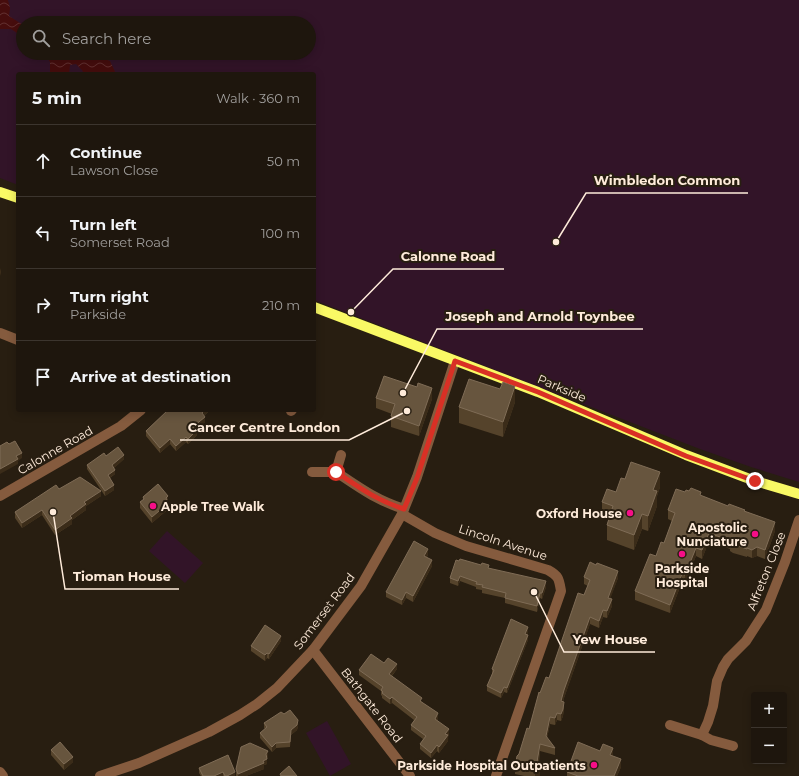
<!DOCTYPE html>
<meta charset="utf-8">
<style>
:root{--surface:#1e160d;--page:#261f16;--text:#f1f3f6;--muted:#a19f9d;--line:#3c352e}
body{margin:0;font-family:Montserrat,sans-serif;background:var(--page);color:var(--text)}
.controls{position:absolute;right:12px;bottom:12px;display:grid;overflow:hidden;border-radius:4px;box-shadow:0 2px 10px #0003}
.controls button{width:36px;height:36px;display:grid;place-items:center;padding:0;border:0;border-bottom:1px solid var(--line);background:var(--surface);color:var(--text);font:20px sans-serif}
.stop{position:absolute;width:12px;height:12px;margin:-9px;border:3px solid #d93025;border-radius:50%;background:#fff}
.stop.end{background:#d93025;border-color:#fff;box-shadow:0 1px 4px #0008}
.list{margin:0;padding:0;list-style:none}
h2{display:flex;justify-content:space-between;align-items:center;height:52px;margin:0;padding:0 16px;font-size:17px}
h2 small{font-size:13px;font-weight:400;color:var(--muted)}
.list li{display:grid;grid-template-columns:26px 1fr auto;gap:12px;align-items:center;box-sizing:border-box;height:72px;padding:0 16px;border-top:1px solid var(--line)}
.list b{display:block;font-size:15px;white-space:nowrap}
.list p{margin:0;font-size:13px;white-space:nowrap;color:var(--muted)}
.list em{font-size:13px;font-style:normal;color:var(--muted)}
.icon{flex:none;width:22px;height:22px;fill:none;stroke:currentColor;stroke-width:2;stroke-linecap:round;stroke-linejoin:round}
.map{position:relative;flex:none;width:799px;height:776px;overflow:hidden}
.search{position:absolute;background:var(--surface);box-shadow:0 2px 10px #0003;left:16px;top:16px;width:300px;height:44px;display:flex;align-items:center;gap:10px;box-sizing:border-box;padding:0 14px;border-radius:22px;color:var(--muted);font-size:15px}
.panel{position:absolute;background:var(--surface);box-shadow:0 2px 10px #0003;left:16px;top:72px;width:300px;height:340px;border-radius:4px}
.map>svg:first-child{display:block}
</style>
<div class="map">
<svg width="799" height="776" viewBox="0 0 799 776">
<defs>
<pattern id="water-waves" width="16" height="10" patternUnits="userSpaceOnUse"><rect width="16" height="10" fill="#460d0d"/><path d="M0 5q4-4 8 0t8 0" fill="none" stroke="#623030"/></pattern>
</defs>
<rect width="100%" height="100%" fill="#281e11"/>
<g fill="#321428" fill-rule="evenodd">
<path d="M0,0H799V482L751,467L700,449L314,300V74H18V185L0,178ZM23,23H309V53H23Z"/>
<polygon points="167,531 203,563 185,583 149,551"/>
<polygon points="327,721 351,764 330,776 306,733"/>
</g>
<g fill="url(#water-waves)">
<polygon points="0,0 8,0 10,8 9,16 23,25 23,37 11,29 0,29"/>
<polygon points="44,53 91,53 110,61 116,74 84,74 82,70 76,64 70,65 69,74 50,74 50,62"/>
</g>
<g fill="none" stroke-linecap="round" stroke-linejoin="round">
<g stroke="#855b3e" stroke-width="10">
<polyline points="0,333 18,340"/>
<polyline points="291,411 292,410"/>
<path d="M341,455L336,472C360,488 376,500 404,509"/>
<polyline points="312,472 336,472"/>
<polyline points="0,496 121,426 141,410"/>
<path d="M402,514L435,533L466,546L548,570C559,576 559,579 561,591L496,776"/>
<polyline points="313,650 410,776"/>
<polyline points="670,725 702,735"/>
<polyline points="733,746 711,740 702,735 708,722 713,706 717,681 723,667 728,659 746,641 766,610 785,562 799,520"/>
<polyline points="0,772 3,776"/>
<polyline points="100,776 139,763 209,732 240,715 257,704 277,688 313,650 361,586 402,514 417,477 455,361"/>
</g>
<g stroke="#f9f965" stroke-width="10">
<polyline points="0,192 18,198"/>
<polyline points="314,307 538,392 686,455 755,481 799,494"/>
</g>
</g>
<g fill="#55432b">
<polygon points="376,398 432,399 419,436 391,427 391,416 392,414 376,408"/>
<polygon points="515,402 503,437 459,423 459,407"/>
<polygon points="168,410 210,410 204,416 205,422 197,429 197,435 188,444 186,442 176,451 170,444 160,453 146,436 146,431"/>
<polygon points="106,456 124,459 114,468 115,474 110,478 114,490 105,496 87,469 87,465"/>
<polygon points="625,479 660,487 657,496 657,506 648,531 642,529 634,550 607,540 607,525 609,519 602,517 602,502 616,492"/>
<polygon points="59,489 101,496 86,506 86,510 72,520 72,524 55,535 42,515 22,528 15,518 15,512"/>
<polygon points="685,492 701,496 728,506 745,512 775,531 765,559 757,556 752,558 747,556 747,557 733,553 730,551 730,549 709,541 702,559 696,556 685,583 682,582 670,613 635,600 635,591 664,543 672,521 668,519 668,510"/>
<polygon points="143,497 168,501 167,502 167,505 166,505 166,511 152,523 140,508 140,502 143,500"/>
<polygon points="428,554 427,557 432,566 413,602 406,598 402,605 386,597 386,592"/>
<polygon points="459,561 489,568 546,587 542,599 540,598 537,612 505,603 505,598 482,593 482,590 476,589 476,587 460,581 458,586 450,583 450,578"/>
<polygon points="584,577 618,578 610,598 612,606 607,618 603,617 599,628 590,624 564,698 563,702 564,709 563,716 561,721 557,720 555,725 550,724 547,738 555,748 555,755 540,751 539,762 540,776 524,776 515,774 515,767 519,754 529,729 540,693 549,678 588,586 584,584"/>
<polygon points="528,632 527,634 528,640 507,693 504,692 501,698 487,691 487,686 492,674 492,669"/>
<polygon points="281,641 269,659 267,658 265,661 251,651 251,646"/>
<polygon points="384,663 397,669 392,676 422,702 438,719 437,720 449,734 448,736 448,741 439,753 437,751 431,758 420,749 420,744 423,739 411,730 411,725 414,720 392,703 390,704 382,698 382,696 381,695 381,691 359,675 359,670"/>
<polygon points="264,723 298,726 297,730 291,735 290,747 276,748 272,752 260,738 260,733 265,729 264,728"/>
<polygon points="51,750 73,762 64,770 51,755"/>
<polygon points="228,755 235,776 201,776 199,773 199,768"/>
<polygon points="268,756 267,758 267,764 264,765 264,769 246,776 236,776 236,769"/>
<polygon points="613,756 621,767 617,776 567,776 567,772"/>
</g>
<g fill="#3b2c19">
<polygon points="1,268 1,273 0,276 0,271"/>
<polygon points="515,386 515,402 503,437 503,422"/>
<polygon points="432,388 432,399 419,436 419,426"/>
<polygon points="205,410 210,410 202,418 202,413"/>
<polygon points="205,417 205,422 194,432 194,426"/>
<polygon points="197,430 197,435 188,444 188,439"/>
<polygon points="186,437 186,442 176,451 176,446"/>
<polygon points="170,439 170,444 160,453 160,448"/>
<polygon points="22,453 22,458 18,461 18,464 0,474 0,469 16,456"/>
<polygon points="124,455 124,459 112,470 112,465"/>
<polygon points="115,470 115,474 108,479 108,475"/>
<polygon points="660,472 660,487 657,496 657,506 648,531 648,516 653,490"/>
<polygon points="114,485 114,490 105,496 105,491"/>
<polygon points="101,491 101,496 86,506 86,510 72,520 72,524 55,535 55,530 84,502"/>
<polygon points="168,496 168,501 167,502 167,505 163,508 163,502 166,498"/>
<polygon points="166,505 166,511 152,523 152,517"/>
<polygon points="42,510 42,515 22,528 22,523"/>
<polygon points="642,514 642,529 634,550 634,535"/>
<polygon points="775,522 775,531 765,559 765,550"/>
<polygon points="709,533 709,541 702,559 702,550"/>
<polygon points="757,547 757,556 752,558 752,550"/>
<polygon points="696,548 696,556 685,583 685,575"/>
<polygon points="428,549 428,554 424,561 424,556"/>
<polygon points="432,560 432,566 413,602 413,596"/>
<polygon points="618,571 618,578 608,605 608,598"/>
<polygon points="682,574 682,582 670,613 670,605"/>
<polygon points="460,576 460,581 458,586 458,581"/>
<polygon points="546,581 546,587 542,599 542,593"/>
<polygon points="406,592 406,598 402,605 402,600"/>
<polygon points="540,593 540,598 537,612 537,606"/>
<polygon points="612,599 612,606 607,618 607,611"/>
<polygon points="603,610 603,617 599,628 599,621"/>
<polygon points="590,617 590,624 564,698 561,709 561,701 564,690"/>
<polygon points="528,627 528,632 525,639 525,634"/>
<polygon points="528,635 528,640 507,693 507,688"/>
<polygon points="281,636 281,641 269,659 269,654"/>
<polygon points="267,653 267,658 265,661 265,655"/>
<polygon points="397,664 397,669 389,679 389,674"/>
<polygon points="504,687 504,692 501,698 501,693"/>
<polygon points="392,697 392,703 390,704 390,699"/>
<polygon points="564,702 563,716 561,721 561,714"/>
<polygon points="438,713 438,719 435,724 435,719"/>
<polygon points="557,713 557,720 555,725 555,718"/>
<polygon points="550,717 550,724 546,743 546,736"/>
<polygon points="298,720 298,726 297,730 291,735 290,747 291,730"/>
<polygon points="449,729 448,741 439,753 439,747 445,734"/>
<polygon points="276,743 276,748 272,752 272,747"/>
<polygon points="540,744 540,751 537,769 537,762"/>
<polygon points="437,745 437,751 431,758 431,753"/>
<polygon points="613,748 613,756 610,763 610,755"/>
<polygon points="268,751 268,756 266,759 267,759 267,764 264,765 264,769 246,776 238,776 238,774 263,761 266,754"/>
<polygon points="73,757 73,762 64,770 64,764"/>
<polygon points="621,759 621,767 617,776 614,776"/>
<polygon points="540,770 540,776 535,776 535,771"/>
<polygon points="223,772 223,776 214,776"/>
<polygon points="235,772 235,776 227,776"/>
</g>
<g fill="#67553e" stroke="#7f6c56">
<polygon points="384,376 417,387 418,383 432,388 419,426 391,416 395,404 376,398"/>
<polygon points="469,379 500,389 503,382 515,386 503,422 459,407"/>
<polygon points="168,410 205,410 202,413 205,417 194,426 197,430 188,439 186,437 176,446 170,439 160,448 146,431"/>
<polygon points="15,441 22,453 16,456 18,459 0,469 0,446 7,442 9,444"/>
<polygon points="118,447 124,455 112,465 115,470 108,475 114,485 105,491 87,465 104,453 106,456"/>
<polygon points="631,462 660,472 653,490 657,491 648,516 642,514 634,535 607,525 613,506 602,502 607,489 616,492 621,478 625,479"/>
<polygon points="80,477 101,491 84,502 86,504 70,516 72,518 55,530 42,510 22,523 15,512 56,485 59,489"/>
<polygon points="158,484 168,496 166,498 167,500 163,502 166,505 152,517 140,502 144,499 143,497"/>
<polygon points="691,488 701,492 700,495 728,506 729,504 745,510 744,511 775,522 765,550 757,547 752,550 747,548 747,549 733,544 730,542 731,541 709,533 702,550 696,548 685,575 682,574 670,605 635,591 650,554 656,556 661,542 664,543 675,513 668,510 676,489 685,492 686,490 689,491"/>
<polygon points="414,541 428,549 424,556 432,560 413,596 406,592 402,600 386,592"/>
<polygon points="460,559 481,565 482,563 489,565 488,568 546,581 542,593 540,593 537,606 505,598 506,593 482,587 483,585 476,584 477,582 460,576 458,581 450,578 456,560 459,561"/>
<polygon points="590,562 596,565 597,563 618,571 608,598 612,599 607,611 603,610 599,621 590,617 564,690 561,701 564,702 563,709 561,714 557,713 555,718 550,717 546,736 555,748 540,744 537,762 540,762 540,770 535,771 515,767 517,756 519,754 527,728 529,729 539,692 540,693 546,677 549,678 578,593 584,595 590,580 584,577"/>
<polygon points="511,619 528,627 525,634 528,635 507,688 504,687 501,693 487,686 494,670 492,669"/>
<polygon points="265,625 281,636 269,654 267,653 265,655 251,646"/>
<polygon points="371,654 384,663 388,658 397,664 389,674 422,698 420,701 438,713 435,719 449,729 445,734 448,735 439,747 437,745 431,753 420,744 426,736 411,725 417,717 392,697 390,699 382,693 383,692 381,690 383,687 359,670"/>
<polygon points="290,710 298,720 297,725 291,730 290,742 276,743 272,747 260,733 267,727 264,723 281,712 284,714"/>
<polygon points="60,742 73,757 64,764 51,750"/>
<polygon points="578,742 600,751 603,744 613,748 610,755 621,759 614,776 578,776 567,772"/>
<polygon points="250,743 268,751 266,754 267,759 263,761 264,763 238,774 236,769 241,747"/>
<polygon points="228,755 235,772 227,776 225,776 223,772 214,776 203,776 199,768"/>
<polygon points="289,766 297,776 281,776 280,774"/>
</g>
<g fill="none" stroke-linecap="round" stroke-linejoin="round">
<path stroke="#d93025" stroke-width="5" d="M336,472C360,488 376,500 404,509L417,478L455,361L538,392L686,456L755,481"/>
</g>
<g fill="#f60e88" stroke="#281e11" stroke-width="1.5">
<circle cx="153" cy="506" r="4"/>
<circle cx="630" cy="513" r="4"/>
<circle cx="755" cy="534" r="4"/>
<circle cx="682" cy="554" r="4"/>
<circle cx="594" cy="765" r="4"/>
</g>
<g text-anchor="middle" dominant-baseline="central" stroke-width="4" stroke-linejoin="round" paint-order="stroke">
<g font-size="12" fill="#feebda" stroke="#281e11">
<text transform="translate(562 388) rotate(23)">Parkside</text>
<text transform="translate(55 450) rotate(-30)">Calonne Road</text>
<text transform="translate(503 542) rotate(18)">Lincoln Avenue</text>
<text transform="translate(766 571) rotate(-68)">Alfreton Close</text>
<text transform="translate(324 611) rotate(-53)">Somerset Road</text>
<text transform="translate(372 705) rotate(52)">Bathgate Road</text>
</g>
<g font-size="12" font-weight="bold" fill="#feebda" stroke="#281e11" text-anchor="end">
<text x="161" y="506" text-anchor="start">Apple Tree Walk</text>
<text x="622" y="513">Oxford House</text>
<text x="747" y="527">Apostolic<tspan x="747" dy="14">Nunciature</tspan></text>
<text x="682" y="568" text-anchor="middle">Parkside<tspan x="682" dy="14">Hospital</tspan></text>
<text x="586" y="765">Parkside Hospital Outpatients</text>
</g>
</g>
<path fill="none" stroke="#feebda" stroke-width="1.5" d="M556 242L586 193H748M351 312L393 269H504M403 393L437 329H643M407 411L349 440H180M53 512L65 589H179M534 592L564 652H655"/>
<g fill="#feebda" stroke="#281e11" stroke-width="1.5">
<circle cx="556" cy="242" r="4"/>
<circle cx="351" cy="312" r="4"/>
<circle cx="403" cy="393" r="4"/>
<circle cx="407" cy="411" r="4"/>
<circle cx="53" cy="512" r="4"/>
<circle cx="534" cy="592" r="4"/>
</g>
<g font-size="13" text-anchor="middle" font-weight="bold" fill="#feebda" stroke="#281e11" stroke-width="4" stroke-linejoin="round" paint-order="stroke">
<text x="667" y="185">Wimbledon Common</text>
<text x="448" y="261">Calonne Road</text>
<text x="540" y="321">Joseph and Arnold Toynbee</text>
<text x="264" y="432">Cancer Centre London</text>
<text x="122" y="581">Tioman House</text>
<text x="610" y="644">Yew House</text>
</g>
</svg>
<div class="controls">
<button>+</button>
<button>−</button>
</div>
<div class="stop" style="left:336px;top:472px"></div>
<div class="stop end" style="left:755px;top:481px"></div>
<div class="search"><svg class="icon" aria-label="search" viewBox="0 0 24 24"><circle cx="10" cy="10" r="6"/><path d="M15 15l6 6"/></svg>Search here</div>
<section class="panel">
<h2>5 min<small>Walk · 360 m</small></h2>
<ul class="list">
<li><svg class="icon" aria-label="ahead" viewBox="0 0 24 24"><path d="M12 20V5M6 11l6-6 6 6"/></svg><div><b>Continue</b><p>Lawson Close</p></div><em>50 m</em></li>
<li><svg class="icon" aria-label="left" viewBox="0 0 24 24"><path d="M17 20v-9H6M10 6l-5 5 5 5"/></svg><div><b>Turn left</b><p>Somerset Road</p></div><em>100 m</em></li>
<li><svg class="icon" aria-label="right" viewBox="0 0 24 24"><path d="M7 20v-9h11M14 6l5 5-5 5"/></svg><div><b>Turn right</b><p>Parkside</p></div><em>210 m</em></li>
<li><svg class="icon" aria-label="arrive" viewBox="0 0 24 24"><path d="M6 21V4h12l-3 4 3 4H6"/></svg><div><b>Arrive at destination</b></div></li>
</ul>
</section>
</div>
